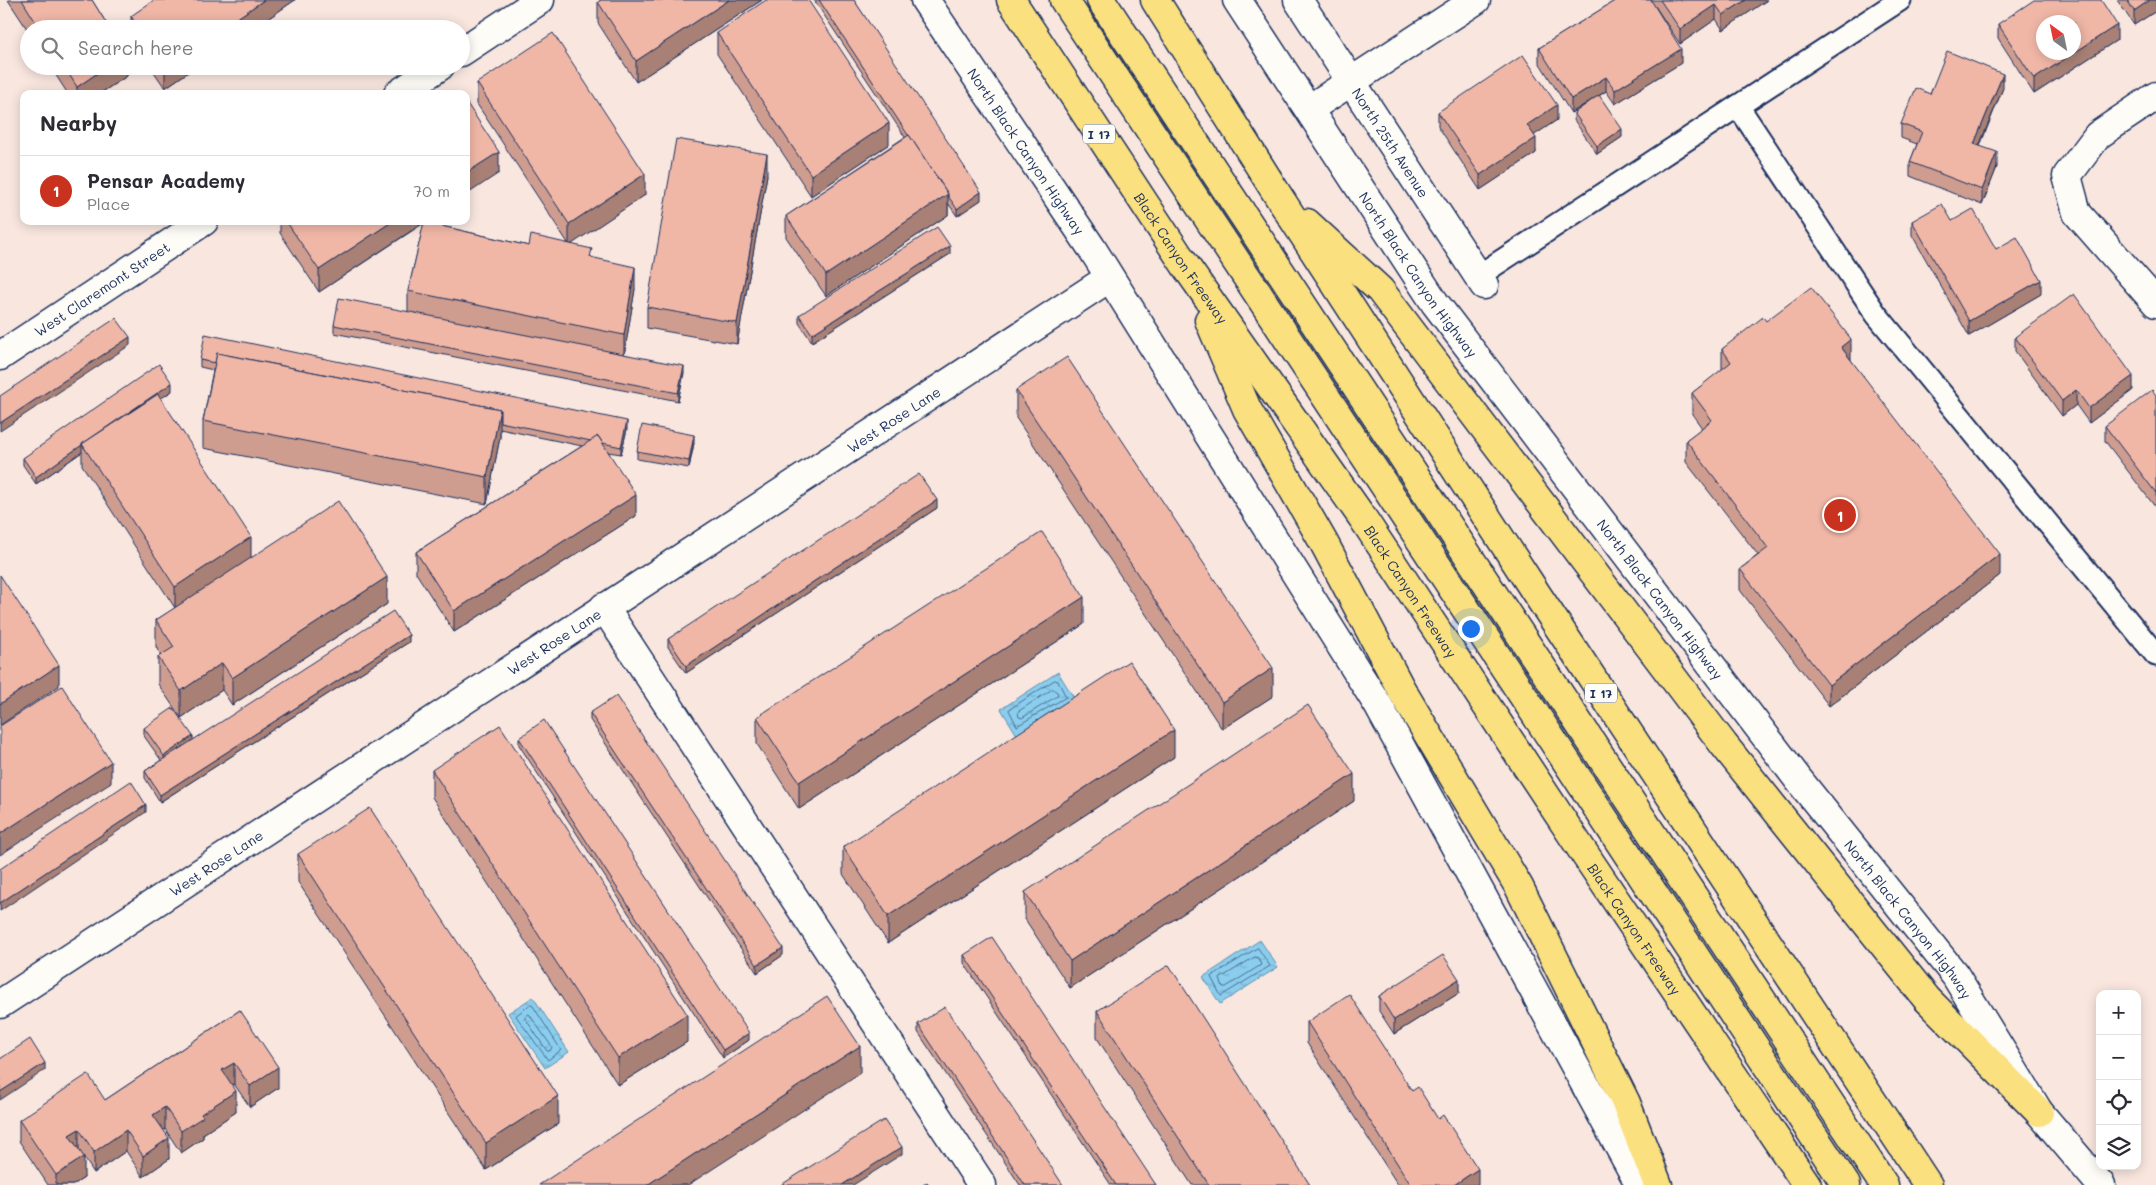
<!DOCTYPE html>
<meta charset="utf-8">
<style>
:root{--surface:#fff;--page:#f7f7f7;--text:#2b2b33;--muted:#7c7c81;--line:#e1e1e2;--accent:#c8321e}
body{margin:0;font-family:Mali,sans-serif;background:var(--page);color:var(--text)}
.controls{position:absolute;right:15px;bottom:15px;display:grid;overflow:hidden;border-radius:10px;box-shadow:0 2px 12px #0003}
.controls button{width:45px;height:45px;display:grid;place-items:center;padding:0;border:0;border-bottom:1px solid var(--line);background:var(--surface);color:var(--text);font:25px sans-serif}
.compass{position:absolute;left:2036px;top:15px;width:45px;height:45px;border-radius:50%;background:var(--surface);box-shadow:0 2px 12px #0003;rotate:327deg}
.you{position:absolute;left:1470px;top:628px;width:18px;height:18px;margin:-12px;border:4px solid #fff;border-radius:50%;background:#1a73e8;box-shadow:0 0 0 8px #1a73e833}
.badge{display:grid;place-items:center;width:32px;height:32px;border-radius:50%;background:var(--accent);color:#fff;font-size:16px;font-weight:700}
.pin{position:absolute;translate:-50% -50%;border:2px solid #fff;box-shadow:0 1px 5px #0006}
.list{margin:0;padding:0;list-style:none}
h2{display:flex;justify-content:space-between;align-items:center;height:65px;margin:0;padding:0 20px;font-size:21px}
h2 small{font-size:16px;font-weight:400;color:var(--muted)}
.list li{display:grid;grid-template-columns:32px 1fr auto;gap:15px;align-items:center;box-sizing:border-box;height:70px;padding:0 20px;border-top:1px solid var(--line)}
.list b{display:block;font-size:19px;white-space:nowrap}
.list p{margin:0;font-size:16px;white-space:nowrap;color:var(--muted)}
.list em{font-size:16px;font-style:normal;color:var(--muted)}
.icon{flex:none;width:28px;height:28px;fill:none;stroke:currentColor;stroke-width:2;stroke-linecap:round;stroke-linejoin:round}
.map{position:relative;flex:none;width:2156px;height:1185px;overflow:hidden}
.search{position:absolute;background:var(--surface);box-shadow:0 2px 12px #0003;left:20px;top:20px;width:450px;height:55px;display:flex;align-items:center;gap:12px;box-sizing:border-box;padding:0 18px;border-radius:28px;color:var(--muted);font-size:19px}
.panel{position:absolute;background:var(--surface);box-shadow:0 2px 12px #0003;left:20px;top:90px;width:450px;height:135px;border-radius:10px}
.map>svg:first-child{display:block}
</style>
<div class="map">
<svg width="2156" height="1185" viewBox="0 0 2156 1185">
<defs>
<pattern id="water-ripples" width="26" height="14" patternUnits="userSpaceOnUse" patternTransform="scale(1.25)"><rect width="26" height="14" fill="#8bcdec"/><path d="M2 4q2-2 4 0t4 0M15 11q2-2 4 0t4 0" fill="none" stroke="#77b0cd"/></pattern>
</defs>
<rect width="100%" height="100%" fill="#f9e7df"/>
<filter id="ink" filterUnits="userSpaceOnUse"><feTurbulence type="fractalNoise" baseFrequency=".02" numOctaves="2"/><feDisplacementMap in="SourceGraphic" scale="10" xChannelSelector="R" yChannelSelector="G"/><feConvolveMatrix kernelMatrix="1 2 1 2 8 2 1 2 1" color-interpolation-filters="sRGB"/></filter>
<g filter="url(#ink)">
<g fill="url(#water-ripples)" stroke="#5e8eb3">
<polygon points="1058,672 1074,698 1017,735 1001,709"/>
<polygon points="1260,940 1278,967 1220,1004 1203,977"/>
<polygon points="533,997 569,1052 545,1068 508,1013"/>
</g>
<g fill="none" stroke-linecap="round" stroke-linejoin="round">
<g stroke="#486e97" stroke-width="1">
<polygon points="1055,680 1058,681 1066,697 1017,726 1009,710"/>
<polygon points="1053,689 1058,693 1057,696 1022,718 1019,717 1018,712"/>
<polygon points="1258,948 1270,966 1221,996 1211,977"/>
<polygon points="1255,957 1258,958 1261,965 1226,987 1223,987 1220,979"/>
<polygon points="530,1005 533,1006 561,1050 548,1060 516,1016"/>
<polygon points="529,1014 552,1047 550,1051 547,1051 525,1018"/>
</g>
<g stroke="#1b2f5e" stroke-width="25">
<g id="service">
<polyline points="1738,106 1876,314 2156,655"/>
<polyline points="1478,276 1900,0"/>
</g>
</g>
<g stroke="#1b2f5e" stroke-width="31">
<g id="minor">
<path id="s1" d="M1298,0L1484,285"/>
<polyline points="461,52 540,0"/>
<polyline points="398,94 440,66"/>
<polyline points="2156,96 2098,135 2067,176 2077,213 2156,303"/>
<polyline points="1309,109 1476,0"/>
<path id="s2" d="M0,356L204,221"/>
<polyline points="604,607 982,1185"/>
<path id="s3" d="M0,1004L1109,278"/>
</g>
</g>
<g stroke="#1b2f5e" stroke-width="31">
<g id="secondary">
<path id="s4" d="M925,0L1091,247L1378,705L1640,1185"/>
<path id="s5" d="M1237,0L1435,303L1798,779L1955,975L2039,1112L2101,1185"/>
</g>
</g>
<g stroke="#1b2f5e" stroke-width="31">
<g id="motorway">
<path id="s6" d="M1011,0L1187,268L1362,517L1580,847L1807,1185"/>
<polyline points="1064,0 1846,1185"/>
<polyline points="1101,0 1884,1185"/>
<polyline points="1155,0 1279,197 1536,593 1928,1185"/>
<polyline points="1307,223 1380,290 1724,745 1927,999 2039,1112"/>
<polyline points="1209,320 1247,409 1324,543 1401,689 1519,887 1626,1103 1658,1185"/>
</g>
</g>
<use href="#service" stroke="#fdfcf7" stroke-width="21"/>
<use href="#minor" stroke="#fdfcf7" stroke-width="28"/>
<use href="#secondary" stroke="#fdfcf7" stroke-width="28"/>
<use href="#motorway" stroke="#fbe080" stroke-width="28"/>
</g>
<g fill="#ce9d90" stroke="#1b2f5e">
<polygon points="8,0 92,0 110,29 29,29 29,32"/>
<polygon points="295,0 253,29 131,29 131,16"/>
<polygon points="601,0 762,0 636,82 598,23 598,2"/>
<polygon points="814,0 854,0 981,200 957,216 948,203 948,215 826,296 786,237 786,216 905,137"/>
<polygon points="1616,0 1767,0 1723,30 1716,19 1680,44 1655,6 1681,63 1615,104 1606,91 1599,96 1622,137 1597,154 1574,120 1574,113 1594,99 1571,113 1539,62 1539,48"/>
<polygon points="2117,0 2156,0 2156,11 2134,25"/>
<polygon points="1998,24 2117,40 2034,94 1998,38"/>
<polygon points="717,33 889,144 811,196 717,54"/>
<polygon points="50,66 127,66 127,76 99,94 68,94"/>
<polygon points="150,66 197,66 165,88"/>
<polygon points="477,83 645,195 571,244 592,257 635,289 624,354 684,373 678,401 334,333 334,325 408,312 408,291 424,223 319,292 280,233 280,221 426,221 424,222 529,246 568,243 477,104"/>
<polygon points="2003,88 1980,146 1997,167 1982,205 1910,176 1910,162 1917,144 1901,138 1901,124 1930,94"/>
<polygon points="1438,112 1557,120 1534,135 1536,153 1480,190 1438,126"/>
<polygon points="767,175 737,344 647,328 647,307"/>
<polygon points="1912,221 1952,221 1996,249 2041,294 1969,336 1912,235"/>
<polygon points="950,254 812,342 799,323 799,315"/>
<polygon points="1766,321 1851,360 2000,575 1829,706 1740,590 1740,569 1758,555 1686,462 1686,440 1702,428 1692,414 1692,393 1722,370 1722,349"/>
<polygon points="2015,337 2133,390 2089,423 2076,405 2062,416 2015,351"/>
<polygon points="200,360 627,429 621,454 608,452 636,516 454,632 416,573 416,552 582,446 500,429 500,437 487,504 203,448 203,421 213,370 200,367"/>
<polygon points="1016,390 1273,696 1222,729 1016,418"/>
<polygon points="172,391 161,398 251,557 387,604 232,705 222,690 181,718 158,684 158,657 161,655 156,647 156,620 175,608 82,465 82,452 36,484 23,465 23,458"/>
<polygon points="2156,395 2156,508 2105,441 2105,426"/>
<polygon points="694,443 689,468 637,459 637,451"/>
<polygon points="937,508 686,673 668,647 668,639"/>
<polygon points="1084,624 799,809 757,744 757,717"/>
<polygon points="409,642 160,802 145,778 145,771 161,760 144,736 144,728 193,740"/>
<polygon points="590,713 783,955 757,973 590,720"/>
<polygon points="519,738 749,1040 723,1058 519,745"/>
<polygon points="1174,757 888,943 843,874 843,847"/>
<polygon points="432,770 687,1042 618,1085 432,797"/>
<polygon points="1354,801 1070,988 1025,919 1025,892"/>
<polygon points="298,854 558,1124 486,1170 298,882"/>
<polygon points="964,955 1156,1185 1111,1185 964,963"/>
<polygon points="1459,993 1394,1034 1379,1011 1379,996"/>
<polygon points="240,1010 278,1088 250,1107 234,1084 232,1085 236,1112 203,1134 203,1138 181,1153 165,1129 163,1130 169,1159 143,1177 126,1151 94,1173 79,1150 84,1178 73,1185 48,1185 19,1141 19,1120 105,1100"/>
<polygon points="1097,1011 1310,1185 1192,1185 1097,1038"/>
<polygon points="1307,1022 1412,1091 1478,1185 1398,1185 1307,1043"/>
<polygon points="918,1024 1063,1185 1020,1185 918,1032"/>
</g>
<g fill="#a88075" stroke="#1b2f5e">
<polygon points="264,0 295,0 253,29 221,29"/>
<polygon points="729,0 762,0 636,82 636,61"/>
<polygon points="1746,0 1767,0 1723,30 1723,15"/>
<polygon points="2150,0 2156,0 2156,11 2134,25 2134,11"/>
<polygon points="1716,5 1716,19 1680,44 1680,29"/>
<polygon points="2117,25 2117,40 2034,94 2034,79"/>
<polygon points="1681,49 1681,63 1615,104 1615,90"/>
<polygon points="108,66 127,66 127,76 99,94 77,94 77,87"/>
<polygon points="166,66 197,66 165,88 165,67"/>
<polygon points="2003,74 2003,88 1974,158 1974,144"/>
<polygon points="1606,77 1606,91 1571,113 1571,99"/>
<polygon points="1557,105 1557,120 1527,140 1527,125"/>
<polygon points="889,123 889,144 811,196 811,175"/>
<polygon points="1622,129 1622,137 1597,154 1597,146"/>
<polygon points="1536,138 1536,153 1480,190 1480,175"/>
<polygon points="499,152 499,173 466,195 466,173"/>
<polygon points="1997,152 1997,167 1982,205 1982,190"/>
<polygon points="767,154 767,175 737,344 737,323"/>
<polygon points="645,174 645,195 569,246 569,224"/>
<polygon points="981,192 981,200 957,216 957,209"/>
<polygon points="948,194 948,215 826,296 826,275"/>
<polygon points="393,221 426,221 319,292 319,270"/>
<polygon points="950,246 950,254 812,342 812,334"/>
<polygon points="635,267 635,289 624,356 624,335"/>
<polygon points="2041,280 2041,294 1969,336 1969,321"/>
<polygon points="130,337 130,345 0,431 0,423"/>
<polygon points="1851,339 1851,360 1841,347"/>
<polygon points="684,366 684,373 678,401 678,393"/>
<polygon points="2133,376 2133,390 2089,423 2089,408"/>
<polygon points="172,383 172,391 86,450 82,445"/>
<polygon points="2076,390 2076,405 2062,416 2062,401"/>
<polygon points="500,409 500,437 487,504 487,477"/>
<polygon points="627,421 627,429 621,454 621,447"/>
<polygon points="694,435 694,443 689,468 689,461"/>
<polygon points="82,445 82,452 36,484 36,477"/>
<polygon points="636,495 636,516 454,632 454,611"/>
<polygon points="937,500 937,508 686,673 686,666"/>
<polygon points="251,537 251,559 175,608 175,587"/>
<polygon points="2000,554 2000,575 1829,706 1829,685"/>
<polygon points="387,577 387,604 232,705 232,678"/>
<polygon points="1084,597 1084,624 799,809 799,782"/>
<polygon points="409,635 409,642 160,802 160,795"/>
<polygon points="222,663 222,690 181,718 181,691"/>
<polygon points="59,665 59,686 0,725 0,704"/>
<polygon points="1273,668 1273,696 1222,729 1222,702"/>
<polygon points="1174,730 1174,757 888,943 888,916"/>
<polygon points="193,736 193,744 164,764 164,756"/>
<polygon points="111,762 111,783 0,855 0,834"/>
<polygon points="1354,774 1354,801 1070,988 1070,961"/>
<polygon points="146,805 146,812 0,911 0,903"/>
<polygon points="783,948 783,955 757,973 757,965"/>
<polygon points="1459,979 1459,993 1394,1034 1394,1020"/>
<polygon points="687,1014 687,1042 618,1085 618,1058"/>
<polygon points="749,1033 749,1040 723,1058 723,1050"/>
<polygon points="860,1046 860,1073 688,1185 647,1185"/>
<polygon points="45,1063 45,1070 0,1100 0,1092"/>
<polygon points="234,1063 234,1084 222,1091 222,1070"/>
<polygon points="278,1067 278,1088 250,1107 250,1086"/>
<polygon points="236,1091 236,1112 203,1134 203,1138 181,1153 181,1131 201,1114"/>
<polygon points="558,1096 558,1124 486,1170 486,1143"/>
<polygon points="165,1107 165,1129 153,1136 153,1115"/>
<polygon points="79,1129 79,1150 69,1135"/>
<polygon points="126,1130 126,1151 94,1173 94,1152"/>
<polygon points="169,1138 169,1159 143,1177 143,1156"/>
<polygon points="902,1147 902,1154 853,1185 842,1185"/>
<polygon points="84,1157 84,1178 73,1185 56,1185 56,1175"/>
<polygon points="1478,1169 1478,1185 1454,1185"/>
</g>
<g fill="#f0b7a7" stroke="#1b2f5e" fill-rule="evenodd">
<polygon points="22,0 92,0 110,29 40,29"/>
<polygon points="154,0 264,0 221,29 139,29 131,16"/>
<polygon points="601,0 729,0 636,61 598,2"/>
<polygon points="766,0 808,0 889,123 811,175 717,33"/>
<polygon points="819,0 854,0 981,192 957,209 948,196 948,194 909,135 908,135"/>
<polygon points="1616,0 1651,0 1681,49 1615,90 1606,77 1571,99 1539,48"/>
<polygon points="1660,0 1746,0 1723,15 1716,5 1680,29"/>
<path d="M2034,0H2101L2117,25L2034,79L1998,24ZM2044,22H2074V52H2044Z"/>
<polygon points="2127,0 2150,0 2134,11"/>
<polygon points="553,33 645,174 569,224 477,83"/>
<polygon points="1947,51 2003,74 1974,144 1997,152 1982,190 1910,162 1922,132 1901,124 1916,88 1930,94"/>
<polygon points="1523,55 1557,105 1527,125 1536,138 1480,175 1438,112"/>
<polygon points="64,66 108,66 77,87"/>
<polygon points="1599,95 1622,129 1597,146 1574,113"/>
<polygon points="466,102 499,152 466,173"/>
<polygon points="909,135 948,194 826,275 786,216"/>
<polygon points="676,139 767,154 737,323 647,307"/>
<polygon points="1942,204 1952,221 1973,209 1996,249 2017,237 2041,280 1969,321 1912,221"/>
<polygon points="286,221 393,221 319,270"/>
<polygon points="424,222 529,246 531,235 592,249 590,257 635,267 624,335 408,291"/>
<polygon points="937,227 950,246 812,334 799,315"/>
<polygon points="1811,287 1851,339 1841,347 2000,554 1829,685 1740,569 1768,548 1686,440 1712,420 1692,393 1731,362 1722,349 1763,317 1766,321"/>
<polygon points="2074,294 2133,376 2089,408 2076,390 2062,401 2015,337"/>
<polygon points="339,298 684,366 678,393 334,325"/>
<polygon points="116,318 130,337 0,423 0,396"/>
<polygon points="205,334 627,421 621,447 603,443 598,436 591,441 500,422 500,409 217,353 215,363 200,360"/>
<polygon points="217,353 500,409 487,477 203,421"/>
<polygon points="1067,357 1273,668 1222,702 1016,390"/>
<polygon points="159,364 172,383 82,444 82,445 36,477 23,458"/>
<polygon points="2152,390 2156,395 2156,493 2105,426"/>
<polygon points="158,394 251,537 175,587 82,444"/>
<polygon points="642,425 694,435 689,461 637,451"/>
<polygon points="598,436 636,495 454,611 416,552"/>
<polygon points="919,474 937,500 686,666 668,639"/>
<polygon points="338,501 387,577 232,678 222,663 181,691 158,657 174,647 156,620"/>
<polygon points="1042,532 1084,597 799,782 757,717"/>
<polygon points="0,575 59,665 0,704"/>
<polygon points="393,611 409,635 160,795 145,771"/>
<polygon points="1129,661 1174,730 888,916 843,847"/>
<polygon points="62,686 111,762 0,834 0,726"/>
<polygon points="616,696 783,948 757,965 590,713"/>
<polygon points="1308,705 1354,774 1070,961 1025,892"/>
<polygon points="173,708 193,736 164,756 144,728"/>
<polygon points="544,720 749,1033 723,1050 519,738"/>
<polygon points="500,725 687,1014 618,1058 432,770"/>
<polygon points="131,781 146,805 0,903 0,869"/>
<polygon points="370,808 558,1096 486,1143 298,854"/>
<polygon points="992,937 1156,1185 1116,1185 964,955"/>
<polygon points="1443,955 1459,979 1394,1020 1379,996"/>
<polygon points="1169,965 1310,1185 1209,1185 1097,1011"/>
<polygon points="1349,994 1412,1091 1418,1087 1438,1119 1443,1115 1478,1169 1454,1185 1411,1185 1307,1022"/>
<polygon points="827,996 860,1046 647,1185 539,1185"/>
<polygon points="945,1007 1063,1185 1025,1185 918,1024"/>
<polygon points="240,1010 278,1067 250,1086 234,1063 222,1070 236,1091 201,1114 203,1117 181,1131 165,1107 153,1115 169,1138 143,1156 126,1130 94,1152 79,1129 69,1135 84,1157 56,1175 19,1120 88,1074 105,1100"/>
<polygon points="30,1039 45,1063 0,1092 0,1059"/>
<polygon points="884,1120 902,1147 842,1185 781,1185"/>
<polygon points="927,1182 929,1185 923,1185"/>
</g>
</g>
<g text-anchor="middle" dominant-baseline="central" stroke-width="4" stroke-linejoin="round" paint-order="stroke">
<g fill="#fdfcf7" stroke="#5f6c8c" stroke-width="1">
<rect x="1083" y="124.5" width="32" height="19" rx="4"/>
<rect x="1585" y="683.5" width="32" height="19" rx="4"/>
</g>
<g font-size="12" font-weight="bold" fill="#1b2f5e">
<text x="1099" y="134">I 17</text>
<text x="1601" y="693">I 17</text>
</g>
<g font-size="14" fill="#1b2f5e" stroke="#fdfcf7">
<text stroke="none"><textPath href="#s1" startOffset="170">North 25th Avenue</textPath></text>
<text stroke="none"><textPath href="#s4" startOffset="182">North Black Canyon Highway</textPath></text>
<text stroke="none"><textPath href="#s6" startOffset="309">Black Canyon Freeway</textPath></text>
<text stroke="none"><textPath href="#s5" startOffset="329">North Black Canyon Highway</textPath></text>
<text stroke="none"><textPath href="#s2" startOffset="122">West Claremont Street</textPath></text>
<text stroke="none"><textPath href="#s3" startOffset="1068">West Rose Lane</textPath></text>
<text stroke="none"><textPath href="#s6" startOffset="714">Black Canyon Freeway</textPath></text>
<text stroke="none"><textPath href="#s5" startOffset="734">North Black Canyon Highway</textPath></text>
<text stroke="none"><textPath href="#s3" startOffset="662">West Rose Lane</textPath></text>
<text stroke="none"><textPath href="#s3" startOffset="258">West Rose Lane</textPath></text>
<text stroke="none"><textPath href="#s5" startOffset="1139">North Black Canyon Highway</textPath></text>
<text stroke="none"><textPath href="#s6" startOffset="1119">Black Canyon Freeway</textPath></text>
</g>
</g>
</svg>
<div class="controls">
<button>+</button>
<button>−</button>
<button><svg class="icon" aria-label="locate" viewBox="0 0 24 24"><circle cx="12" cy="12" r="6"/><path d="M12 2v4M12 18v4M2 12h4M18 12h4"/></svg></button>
<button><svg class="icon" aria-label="layers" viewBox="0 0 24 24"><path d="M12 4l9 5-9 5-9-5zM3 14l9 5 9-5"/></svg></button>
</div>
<svg class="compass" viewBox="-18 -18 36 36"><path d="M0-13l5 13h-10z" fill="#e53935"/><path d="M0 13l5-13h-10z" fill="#7c7c81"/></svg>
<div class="you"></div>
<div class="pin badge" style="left:1840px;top:515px">1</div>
<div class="search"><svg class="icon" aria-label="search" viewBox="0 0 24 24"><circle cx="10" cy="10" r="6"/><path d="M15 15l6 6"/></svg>Search here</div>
<section class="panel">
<h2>Nearby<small></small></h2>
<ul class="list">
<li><span class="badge">1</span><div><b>Pensar Academy</b><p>Place</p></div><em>70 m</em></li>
</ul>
</section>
</div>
